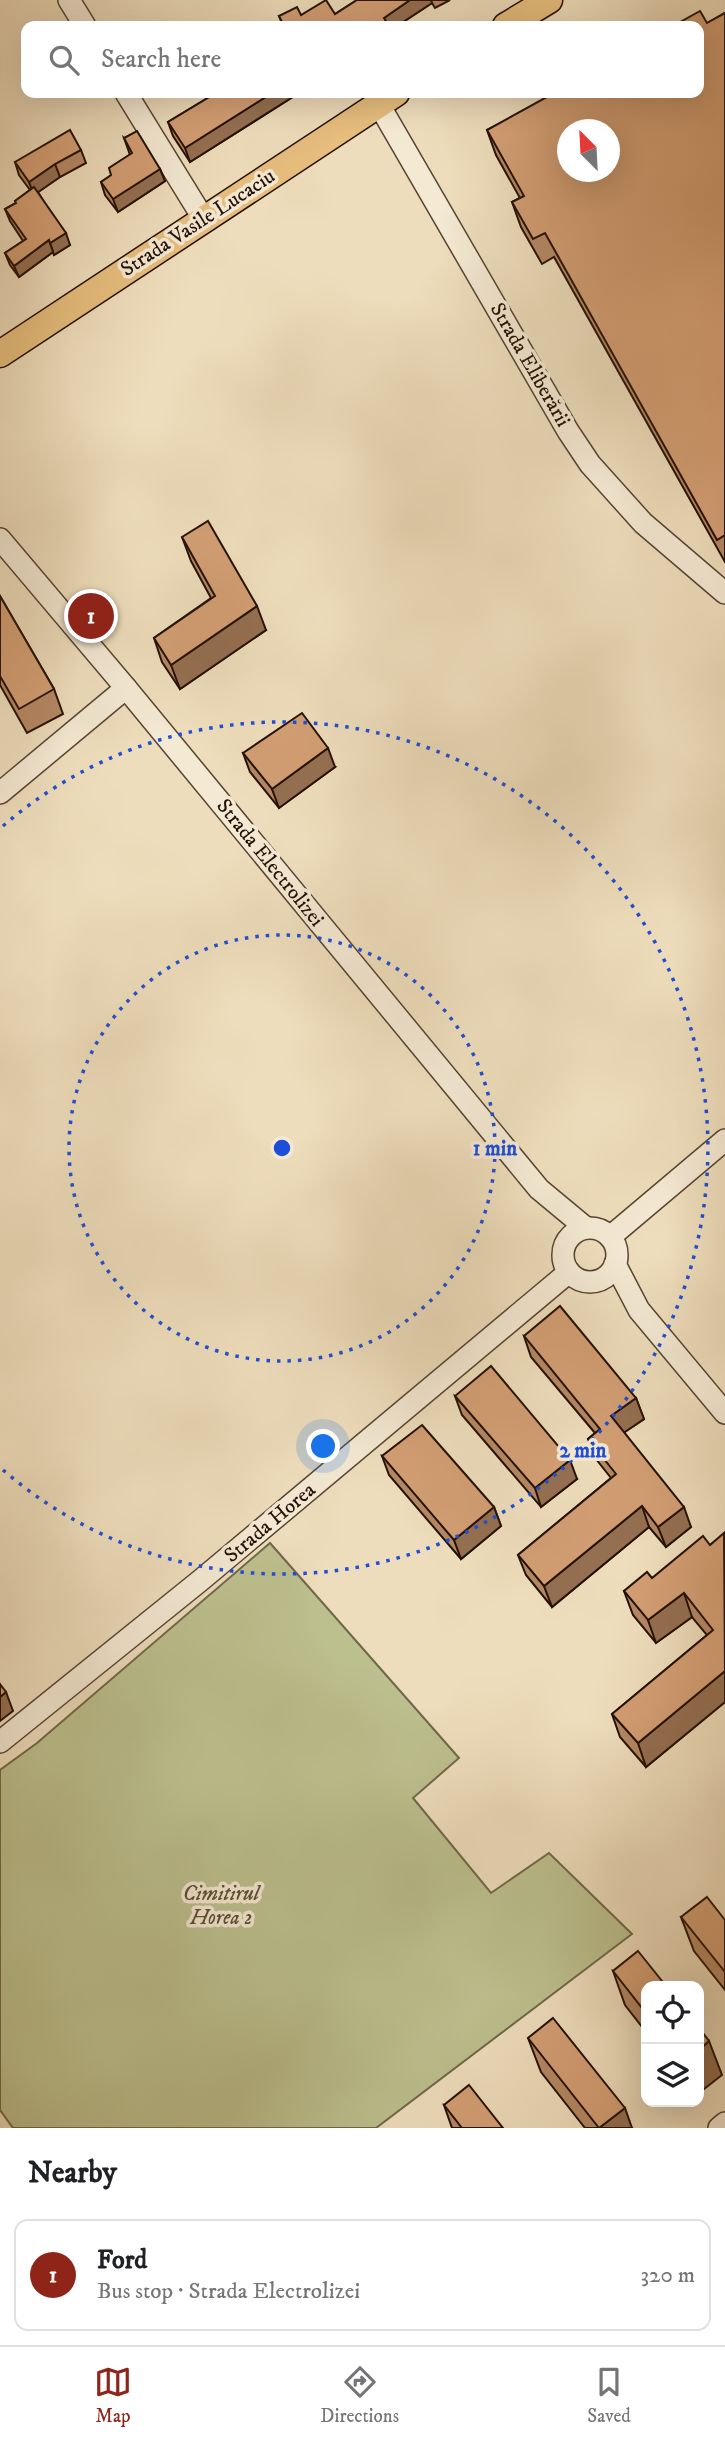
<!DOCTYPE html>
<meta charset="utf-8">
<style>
:root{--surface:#fff;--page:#f2f2f2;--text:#202124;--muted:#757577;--line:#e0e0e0;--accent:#8f2418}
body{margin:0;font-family:"IM FELL DW Pica",serif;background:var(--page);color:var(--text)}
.controls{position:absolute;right:21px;bottom:21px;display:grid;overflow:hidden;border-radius:14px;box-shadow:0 7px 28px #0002}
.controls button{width:63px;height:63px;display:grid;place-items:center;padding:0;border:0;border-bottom:2px solid var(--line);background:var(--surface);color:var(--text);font:35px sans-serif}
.compass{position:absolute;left:557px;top:119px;width:63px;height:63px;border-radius:50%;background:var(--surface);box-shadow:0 7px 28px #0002;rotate:336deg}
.you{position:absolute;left:324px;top:1447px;width:24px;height:24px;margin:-18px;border:5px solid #fff;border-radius:50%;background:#1a73e8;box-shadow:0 0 0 10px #1a73e833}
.badge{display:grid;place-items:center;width:46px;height:46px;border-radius:50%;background:var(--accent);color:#fff;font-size:23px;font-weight:700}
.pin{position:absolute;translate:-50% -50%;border:4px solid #fff;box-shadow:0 2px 7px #0006}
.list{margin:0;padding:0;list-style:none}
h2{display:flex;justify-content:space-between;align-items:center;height:91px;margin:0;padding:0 28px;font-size:30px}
h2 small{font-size:23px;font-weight:400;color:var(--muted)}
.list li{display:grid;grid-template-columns:46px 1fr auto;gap:21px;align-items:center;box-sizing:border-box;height:112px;margin:0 14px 14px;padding:0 14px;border:2px solid var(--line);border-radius:14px}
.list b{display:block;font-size:26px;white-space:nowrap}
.list p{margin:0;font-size:23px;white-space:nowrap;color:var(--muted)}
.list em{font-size:23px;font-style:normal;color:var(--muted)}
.icon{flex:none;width:38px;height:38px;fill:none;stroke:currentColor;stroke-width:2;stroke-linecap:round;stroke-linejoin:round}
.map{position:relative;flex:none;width:725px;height:2128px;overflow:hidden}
.search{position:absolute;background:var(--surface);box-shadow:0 7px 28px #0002;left:21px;right:21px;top:21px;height:77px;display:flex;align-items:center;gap:18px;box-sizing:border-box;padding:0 24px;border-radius:14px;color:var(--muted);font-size:26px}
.sheet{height:217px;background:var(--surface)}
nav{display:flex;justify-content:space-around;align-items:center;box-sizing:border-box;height:98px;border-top:2px solid var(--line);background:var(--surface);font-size:19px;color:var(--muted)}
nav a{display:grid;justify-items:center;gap:4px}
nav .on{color:var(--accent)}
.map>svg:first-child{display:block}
</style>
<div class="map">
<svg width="725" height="2128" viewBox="0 0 725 2128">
<rect width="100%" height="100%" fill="#eeddbc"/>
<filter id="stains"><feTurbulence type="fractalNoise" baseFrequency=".00286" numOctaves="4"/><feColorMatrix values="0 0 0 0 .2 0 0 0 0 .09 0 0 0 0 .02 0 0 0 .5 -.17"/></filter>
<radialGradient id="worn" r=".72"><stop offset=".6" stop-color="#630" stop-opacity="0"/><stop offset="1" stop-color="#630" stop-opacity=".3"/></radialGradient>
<polygon fill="#bcc08e" stroke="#70684a" stroke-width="2" points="270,1543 459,1758 413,1798 491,1893 549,1853 632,1934 376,2128 13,2128 0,2110 0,1770 37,1743"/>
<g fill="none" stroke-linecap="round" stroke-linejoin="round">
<g stroke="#564434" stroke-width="24">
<g id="minor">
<polyline points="69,0 85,26"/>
<polyline points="126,93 203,218"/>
<polyline points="378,103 568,431 590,464 643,523 725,593"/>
<polyline points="0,539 126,688 539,1189 586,1228"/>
<polyline points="0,793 126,688"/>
<circle cx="590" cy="1255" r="27"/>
<polyline points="610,1237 725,1140"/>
<polyline points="615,1264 639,1310 725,1413"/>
<polyline points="0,1742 201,1580 569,1272"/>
<polyline points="719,2128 725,2123"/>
</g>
</g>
<g stroke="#241106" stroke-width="29">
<g id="major">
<polyline points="506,26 549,0"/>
<polyline points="0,354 396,93"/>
</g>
</g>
<use href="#minor" stroke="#f4e9d3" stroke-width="21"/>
<use href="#major" stroke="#e7be7e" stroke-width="26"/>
</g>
<g fill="#b58864" stroke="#241106" stroke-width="2">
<polygon points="357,0 450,0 435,8 432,3 397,26 283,26 279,16 335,14"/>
<polygon points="725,13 725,562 554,257 542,264 521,227 512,202 520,198 496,155 487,130 707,23"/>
<polygon points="216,93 299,93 190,162 173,136 168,122"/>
<polygon points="124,138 160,169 165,181 118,212 105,195 101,182 111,176 130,155"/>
<polygon points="81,150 86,163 60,177 38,192 70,245 54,255 53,252 19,277 10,265 5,253 23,241 10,221 5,209 16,203 15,201 30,190 19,175 15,162"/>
<polygon points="182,537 266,630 180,689 162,662 154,638 211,598 191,561"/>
<polygon points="0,596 54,689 63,714 27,733 0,685"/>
<polygon points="243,753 335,767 279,808 250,772"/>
<polygon points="524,1336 636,1398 644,1419 624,1432 691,1527 666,1547 649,1527 552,1607 526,1575 518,1555 611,1478 596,1459 588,1439 595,1433 531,1357"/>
<polygon points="455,1396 577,1479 541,1507 462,1415"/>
<polygon points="382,1456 494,1507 501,1526 461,1559 389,1475"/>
<polygon points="725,1534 725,1702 646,1767 620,1737 612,1714 707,1635 692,1617 656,1643 633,1615 624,1591 652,1578 710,1545"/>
<polygon points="681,1917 725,1920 725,1990 694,1951"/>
<polygon points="613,1971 646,1986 646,2032 625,2005"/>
<polygon points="528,2038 632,2128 585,2128 541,2072"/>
<polygon points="444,2105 503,2128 452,2128"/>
</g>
<g fill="#946f51" stroke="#241106" stroke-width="2">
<polygon points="410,0 431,0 432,3 397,26 388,26 384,18"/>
<polygon points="272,93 299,93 190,162 185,148"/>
<polygon points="55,164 60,177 34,195 29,182"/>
<polygon points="160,169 165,181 118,212 113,199"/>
<polygon points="66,233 70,245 54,255 50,243"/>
<polygon points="49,240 53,252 19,277 14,266"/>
<polygon points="257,606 266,630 180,689 171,665"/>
<polygon points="328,748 335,767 279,808 272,789"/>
<polygon points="636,1398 644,1419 619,1436 611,1416"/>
<polygon points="570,1460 577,1479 541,1507 535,1488"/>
<polygon points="642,1506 649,1527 552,1607 544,1586"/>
<polygon points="494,1507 501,1526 461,1559 454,1540"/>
<polygon points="684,1507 691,1527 666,1547 658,1527"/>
<polygon points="684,1593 692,1617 656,1643 648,1620"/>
<polygon points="725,1671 725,1702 646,1767 638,1743"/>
<polygon points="6,1692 13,1711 0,1721 0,1697"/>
<polygon points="709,2041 722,2075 699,2093 699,2050"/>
<polygon points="625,2108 632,2128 599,2128"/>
</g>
<g fill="#d39e74" stroke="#241106" stroke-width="2" fill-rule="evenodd">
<polygon points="326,0 335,14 357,0 410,0 384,18 387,23 380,26 284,26 279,16 297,7 301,15"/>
<path d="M700,11L707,23L725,13V535L717,540L545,233L533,239L512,202L524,196L487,130L554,93H699V26H673ZM568,130H610V172H568Z"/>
<polygon points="216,93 272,93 185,148 168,122"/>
<polygon points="70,130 81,150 55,164 29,182 15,162"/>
<polygon points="137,131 160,169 113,199 101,182 111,175 109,168 132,153 124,138"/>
<polygon points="34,187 66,233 50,243 49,240 14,266 5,253 26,239 5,209 16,203 15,201"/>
<polygon points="208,521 257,606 171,665 154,638 215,596 182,537"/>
<polygon points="0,596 54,689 19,709 0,676"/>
<polygon points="302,713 328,748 272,789 243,753"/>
<polygon points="560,1306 636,1398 611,1416 684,1507 658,1527 642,1506 544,1586 518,1555 616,1474 588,1439 600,1429 524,1336"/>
<polygon points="491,1366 570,1460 535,1488 455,1396"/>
<polygon points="422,1425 494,1507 454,1540 382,1456"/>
<polygon points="724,1533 725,1671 638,1743 612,1714 713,1630 684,1593 648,1620 624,1591 647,1572 652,1578 703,1536 710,1545"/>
<polygon points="0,1684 6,1692 0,1697"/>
<polygon points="707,1897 725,1920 725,1972 681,1917"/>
<polygon points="638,1951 666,1986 646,1986 646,2013 613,1971"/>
<polygon points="553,2018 625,2108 599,2128 528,2038"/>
<polygon points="699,2028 709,2041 699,2050"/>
<polygon points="469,2085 503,2128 462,2128 444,2105"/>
</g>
<g fill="none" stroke="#1d4ed8" stroke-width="3.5" stroke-dasharray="3.5 7">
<circle cx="282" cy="1148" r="213"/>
<path d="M3 826A426 426 0 1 1 3 1470"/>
</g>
<g text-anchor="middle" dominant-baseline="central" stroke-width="7" stroke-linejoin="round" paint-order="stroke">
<g font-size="21" fill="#241106" stroke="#f4e9d3">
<text transform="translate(198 223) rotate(-33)">Strada Vasile Lucaciu</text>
<text transform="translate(530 365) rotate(60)">Strada Eliberării</text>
<text transform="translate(270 863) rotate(51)">Strada Electrolizei</text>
<text transform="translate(270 1523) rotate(-40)">Strada Horea</text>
</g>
<g font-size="21" font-style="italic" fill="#594e36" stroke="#f4e9d3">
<text x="221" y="1894">Cimitirul<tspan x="221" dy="24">Horea 2</tspan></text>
</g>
</g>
<circle cx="282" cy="1148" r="10" fill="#1d4ed8" stroke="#f4e9d3" stroke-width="3.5"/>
<g font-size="21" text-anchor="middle" font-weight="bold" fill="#1d4ed8" stroke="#f4e9d3" stroke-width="7" stroke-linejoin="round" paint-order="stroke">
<text x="495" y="1155">1 min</text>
<text x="583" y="1457">2 min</text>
</g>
<rect width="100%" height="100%" filter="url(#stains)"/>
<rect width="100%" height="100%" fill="url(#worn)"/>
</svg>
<div class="controls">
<button><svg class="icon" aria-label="locate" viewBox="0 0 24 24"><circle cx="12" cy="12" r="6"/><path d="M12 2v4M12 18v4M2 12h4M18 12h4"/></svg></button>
<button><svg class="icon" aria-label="layers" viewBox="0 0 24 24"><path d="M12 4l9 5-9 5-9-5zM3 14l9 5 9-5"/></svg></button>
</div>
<svg class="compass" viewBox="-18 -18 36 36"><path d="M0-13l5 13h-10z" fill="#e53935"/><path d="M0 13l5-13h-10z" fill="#757577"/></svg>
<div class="you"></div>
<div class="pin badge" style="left:91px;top:616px">1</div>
<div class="search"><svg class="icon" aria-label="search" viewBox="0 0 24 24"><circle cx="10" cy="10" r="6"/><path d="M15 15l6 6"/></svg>Search here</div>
</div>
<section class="sheet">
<h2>Nearby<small></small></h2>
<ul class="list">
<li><span class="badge">1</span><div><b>Ford</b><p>Bus stop · Strada Electrolizei</p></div><em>320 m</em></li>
</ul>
</section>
<nav>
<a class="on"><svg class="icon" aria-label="map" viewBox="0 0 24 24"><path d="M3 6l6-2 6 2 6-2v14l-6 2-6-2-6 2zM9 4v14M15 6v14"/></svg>Map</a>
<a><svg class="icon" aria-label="directions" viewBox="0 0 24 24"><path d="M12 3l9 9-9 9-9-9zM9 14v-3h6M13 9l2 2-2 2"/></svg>Directions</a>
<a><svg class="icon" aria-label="saved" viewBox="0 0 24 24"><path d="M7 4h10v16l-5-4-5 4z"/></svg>Saved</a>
</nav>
